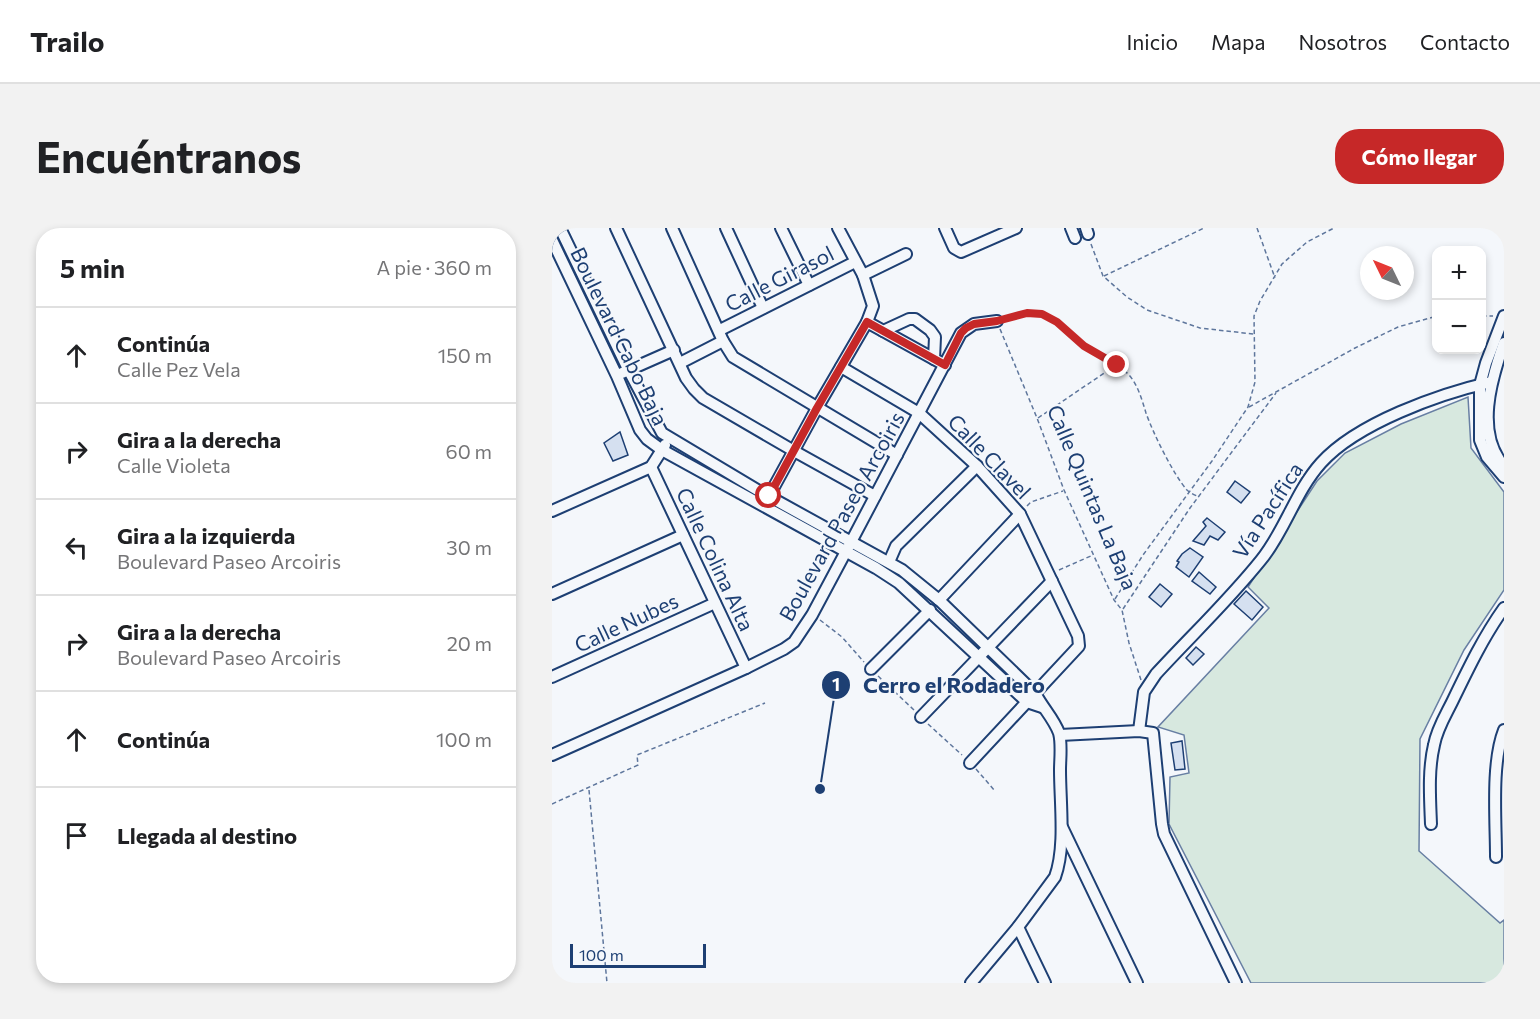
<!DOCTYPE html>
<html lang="es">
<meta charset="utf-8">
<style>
:root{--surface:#fff;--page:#f2f2f2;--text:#202124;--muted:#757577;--line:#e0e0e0;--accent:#c62828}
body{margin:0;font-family:Commissioner,sans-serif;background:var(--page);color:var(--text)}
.controls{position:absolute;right:18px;top:18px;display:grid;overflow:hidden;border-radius:12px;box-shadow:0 3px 9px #0003}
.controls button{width:54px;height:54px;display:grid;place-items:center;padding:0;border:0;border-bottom:2px solid var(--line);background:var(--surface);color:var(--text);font:30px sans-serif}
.compass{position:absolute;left:808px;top:18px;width:54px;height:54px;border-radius:50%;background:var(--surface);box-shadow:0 3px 9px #0003;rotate:313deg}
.scale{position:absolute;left:18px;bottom:15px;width:136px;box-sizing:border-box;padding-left:6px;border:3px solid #1d3f73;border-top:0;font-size:16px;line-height:21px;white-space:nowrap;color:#1d3f73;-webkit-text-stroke:4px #f4f7fb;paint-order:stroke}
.stop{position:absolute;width:18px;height:18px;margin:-14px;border:4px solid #c62828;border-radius:50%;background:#fff}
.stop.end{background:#c62828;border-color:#fff;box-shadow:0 2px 6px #0008}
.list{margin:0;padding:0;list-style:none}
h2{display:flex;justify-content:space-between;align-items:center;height:78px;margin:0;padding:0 24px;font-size:26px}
h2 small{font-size:20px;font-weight:400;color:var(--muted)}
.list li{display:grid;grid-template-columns:39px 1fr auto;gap:18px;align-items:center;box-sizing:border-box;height:96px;padding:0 24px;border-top:2px solid var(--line)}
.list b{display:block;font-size:22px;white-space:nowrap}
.list p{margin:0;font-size:20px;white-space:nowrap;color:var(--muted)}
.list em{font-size:20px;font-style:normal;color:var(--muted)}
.icon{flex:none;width:33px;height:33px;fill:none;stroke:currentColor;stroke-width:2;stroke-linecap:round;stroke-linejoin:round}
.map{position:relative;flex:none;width:952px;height:755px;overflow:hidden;border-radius:24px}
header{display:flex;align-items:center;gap:36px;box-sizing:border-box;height:84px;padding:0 30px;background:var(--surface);border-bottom:2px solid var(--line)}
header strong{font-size:28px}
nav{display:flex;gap:33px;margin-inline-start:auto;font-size:21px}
.intro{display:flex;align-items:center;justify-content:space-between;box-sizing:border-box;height:144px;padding:0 36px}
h1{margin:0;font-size:42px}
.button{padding:15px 27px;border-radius:24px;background:var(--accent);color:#fff;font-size:21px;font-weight:700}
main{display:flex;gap:36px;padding:0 36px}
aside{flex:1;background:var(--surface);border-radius:24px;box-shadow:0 3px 9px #0003}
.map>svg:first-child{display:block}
</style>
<header>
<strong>Trailo</strong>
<nav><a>Inicio</a><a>Mapa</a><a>Nosotros</a><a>Contacto</a></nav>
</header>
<div class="intro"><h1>Encuéntranos</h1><a class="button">Cómo llegar</a></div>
<main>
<aside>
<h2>5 min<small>A pie · 360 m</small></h2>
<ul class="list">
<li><svg class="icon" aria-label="ahead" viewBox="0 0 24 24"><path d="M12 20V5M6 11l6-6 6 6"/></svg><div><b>Continúa</b><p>Calle Pez Vela</p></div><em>150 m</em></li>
<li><svg class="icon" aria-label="right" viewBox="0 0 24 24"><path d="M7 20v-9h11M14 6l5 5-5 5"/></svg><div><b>Gira a la derecha</b><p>Calle Violeta</p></div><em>60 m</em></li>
<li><svg class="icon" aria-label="left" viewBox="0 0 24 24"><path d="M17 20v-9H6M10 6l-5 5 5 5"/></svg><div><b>Gira a la izquierda</b><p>Boulevard Paseo Arcoiris</p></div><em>30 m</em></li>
<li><svg class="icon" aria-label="right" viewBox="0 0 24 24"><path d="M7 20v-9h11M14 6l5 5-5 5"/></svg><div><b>Gira a la derecha</b><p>Boulevard Paseo Arcoiris</p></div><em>20 m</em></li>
<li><svg class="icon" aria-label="ahead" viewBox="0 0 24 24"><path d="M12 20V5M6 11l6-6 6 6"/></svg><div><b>Continúa</b></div><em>100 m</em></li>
<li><svg class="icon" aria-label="arrive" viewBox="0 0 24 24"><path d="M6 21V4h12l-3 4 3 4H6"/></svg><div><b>Llegada al destino</b></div></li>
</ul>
</aside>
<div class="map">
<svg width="952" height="755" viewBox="0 0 952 755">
<rect width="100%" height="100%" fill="#f4f7fb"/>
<polygon fill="#d7e8df" stroke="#687fa3" stroke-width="1.5" points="916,169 919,220 952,264 952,362 912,422 868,511 867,623 948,695 952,692 952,755 699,755 617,596 618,549 637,545 632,507 606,499 717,380 696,359 765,253 793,225 849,196"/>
<g fill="#d5e0f0" stroke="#1d3f73" stroke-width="1.5">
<polygon points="68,204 76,227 61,233 52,215"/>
<polygon points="683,253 698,264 689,275 675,264"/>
<polygon points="655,290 673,304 666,312 658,308 652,317 641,313 654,298 651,294"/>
<polygon points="638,320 651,329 637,349 624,339 627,334 625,333 630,326"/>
<polygon points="647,344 664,359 658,366 640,353"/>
<polygon points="608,356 620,366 609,379 597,369"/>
<polygon points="694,363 711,379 700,392 682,376"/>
<polygon points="644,419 652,426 641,437 634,430"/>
<polygon points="630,513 633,541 623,542 619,515"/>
</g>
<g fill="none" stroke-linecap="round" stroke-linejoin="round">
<g stroke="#1d3f73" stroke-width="14">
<g id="minor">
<path d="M8,0L77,143L110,205L207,263L350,342L387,372L483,465C490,479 502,491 507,505C510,516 508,531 508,542C508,575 514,619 503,649L466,699L419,755"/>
<polyline points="64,0 134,150 142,161 151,170 242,223 323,268"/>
<polyline points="120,0 171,113 181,129 345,227"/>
<polyline points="174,0 211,80"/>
<polyline points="229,0 257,57"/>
<polyline points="393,0 402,20 409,24 464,0"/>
<polyline points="519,0 523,10"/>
<polyline points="534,0 536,6"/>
<polyline points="0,12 65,148 88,202 95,211 110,222 324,340 347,355 475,474 490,479"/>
<polyline points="311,47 354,26"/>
<polyline points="952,88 934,135 928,157 928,212 935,229 952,249"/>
<polyline points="315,94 393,137"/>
<polyline points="168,102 303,34"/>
<polyline points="331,103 357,91 363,91 378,102 383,109 382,131"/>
<path d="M952,115C939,152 923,205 952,238"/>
<polyline points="128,135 171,113"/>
<polyline points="289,139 367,185 425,238 468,286 526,408 527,418 418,535"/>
<polyline points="70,145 122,122"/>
<polyline points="99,239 194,440"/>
<polyline points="217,268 265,180 315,94 321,78 311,47 286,0"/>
<polyline points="0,283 99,239 113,217"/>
<polyline points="337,334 344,318 425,238"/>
<polyline points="0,366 131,307"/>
<polyline points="387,372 468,286"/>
<polyline points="319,441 378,382"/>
<polyline points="0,449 163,375"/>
<polyline points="369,489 500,353"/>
<path d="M587,503L592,464L604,446C639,408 677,372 709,332C733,303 743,264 769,235C805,195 887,166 939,154"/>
<polyline points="508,507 587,503 601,505 610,596 612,606 684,755"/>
<polyline points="0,527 194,440 232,421 242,414 260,387 299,314 409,105 422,96 445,93"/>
<path d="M879,596C878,570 876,542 882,517C885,500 895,485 902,470C917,439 932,408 952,380"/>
<polyline points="510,599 585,755"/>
<path d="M944,629C944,592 939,535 952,502"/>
<polyline points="466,699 493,755"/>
</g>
</g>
<g stroke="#5e769c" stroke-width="1.5" stroke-dasharray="4.5 3" stroke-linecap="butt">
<polyline points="705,0 723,50"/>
<polyline points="539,16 551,48 575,69 595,82 648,100 701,106"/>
<polyline points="552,48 652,0"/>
<polyline points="930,88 941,88"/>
<path d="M455,90C497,78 501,93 531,117C545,128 564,133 577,147C586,157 590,172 594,185C601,205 621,246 635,262C638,265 643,267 647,269"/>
<polyline points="448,101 485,190 512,262 562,372 570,382 577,415 589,452"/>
<polyline points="697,179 803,120 846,99 885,88"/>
<polyline points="486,190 564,137"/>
<polyline points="475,278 479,274 511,263"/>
<polyline points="507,342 541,327"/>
<polyline points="563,371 591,327 660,233 696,179 703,154 702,88 708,73 730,36 755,14 782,0"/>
<polyline points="571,381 638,280 724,165"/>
<polyline points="268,392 290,409 312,434"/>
<polyline points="326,448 362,482"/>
<polyline points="376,496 410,527"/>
<polyline points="424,541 443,563"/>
<polyline points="37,562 55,755"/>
<polyline points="0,576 86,537 85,527 213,475"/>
</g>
<use href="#minor" stroke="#f4f7fb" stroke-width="10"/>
</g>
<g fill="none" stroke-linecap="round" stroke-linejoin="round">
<polyline stroke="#c62828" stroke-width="8" points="217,268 265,180 315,94 393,137 409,105 414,100 422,96 445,93 475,85 490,86 505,94 532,118 565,137"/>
</g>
<g text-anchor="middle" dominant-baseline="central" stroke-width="4.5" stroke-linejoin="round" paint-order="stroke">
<g font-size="21" fill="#1d3f73" stroke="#f4f7fb">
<text transform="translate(227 50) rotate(-27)">Calle Girasol</text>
<text transform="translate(68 108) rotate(64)">Boulevard Cabo Baja</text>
<text transform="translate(438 228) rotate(46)">Calle Clavel</text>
<text transform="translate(541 269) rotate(67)">Calle Quintas La Baja</text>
<text transform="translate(715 282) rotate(-57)">Vía Pacífica</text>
<text transform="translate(289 288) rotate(-61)">Boulevard Paseo Arcoiris</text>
<text transform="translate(164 331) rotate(65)">Calle Colina Alta</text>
<text transform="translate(74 394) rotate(-25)">Calle Nubes</text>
</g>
</g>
<path fill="none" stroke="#1d3f73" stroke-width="2" d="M268 561L284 457"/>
<g fill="#1d3f73" stroke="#f4f7fb" stroke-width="2">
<circle cx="268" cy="561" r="6"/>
<circle cx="284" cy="457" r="15"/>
</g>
<g font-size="18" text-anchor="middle" font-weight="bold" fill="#fff">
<text x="284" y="463">1</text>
</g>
<g font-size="22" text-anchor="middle" font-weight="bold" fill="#1d3f73" stroke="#f4f7fb" stroke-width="4.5" stroke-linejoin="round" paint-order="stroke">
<text x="402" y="465">Cerro el Rodadero</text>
</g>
</svg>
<div class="controls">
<button>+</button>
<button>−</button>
</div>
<svg class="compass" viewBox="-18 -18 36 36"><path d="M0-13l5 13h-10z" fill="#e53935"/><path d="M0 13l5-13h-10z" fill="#757577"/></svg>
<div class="scale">100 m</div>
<div class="stop" style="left:217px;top:268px"></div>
<div class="stop end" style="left:565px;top:137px"></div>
</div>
</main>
